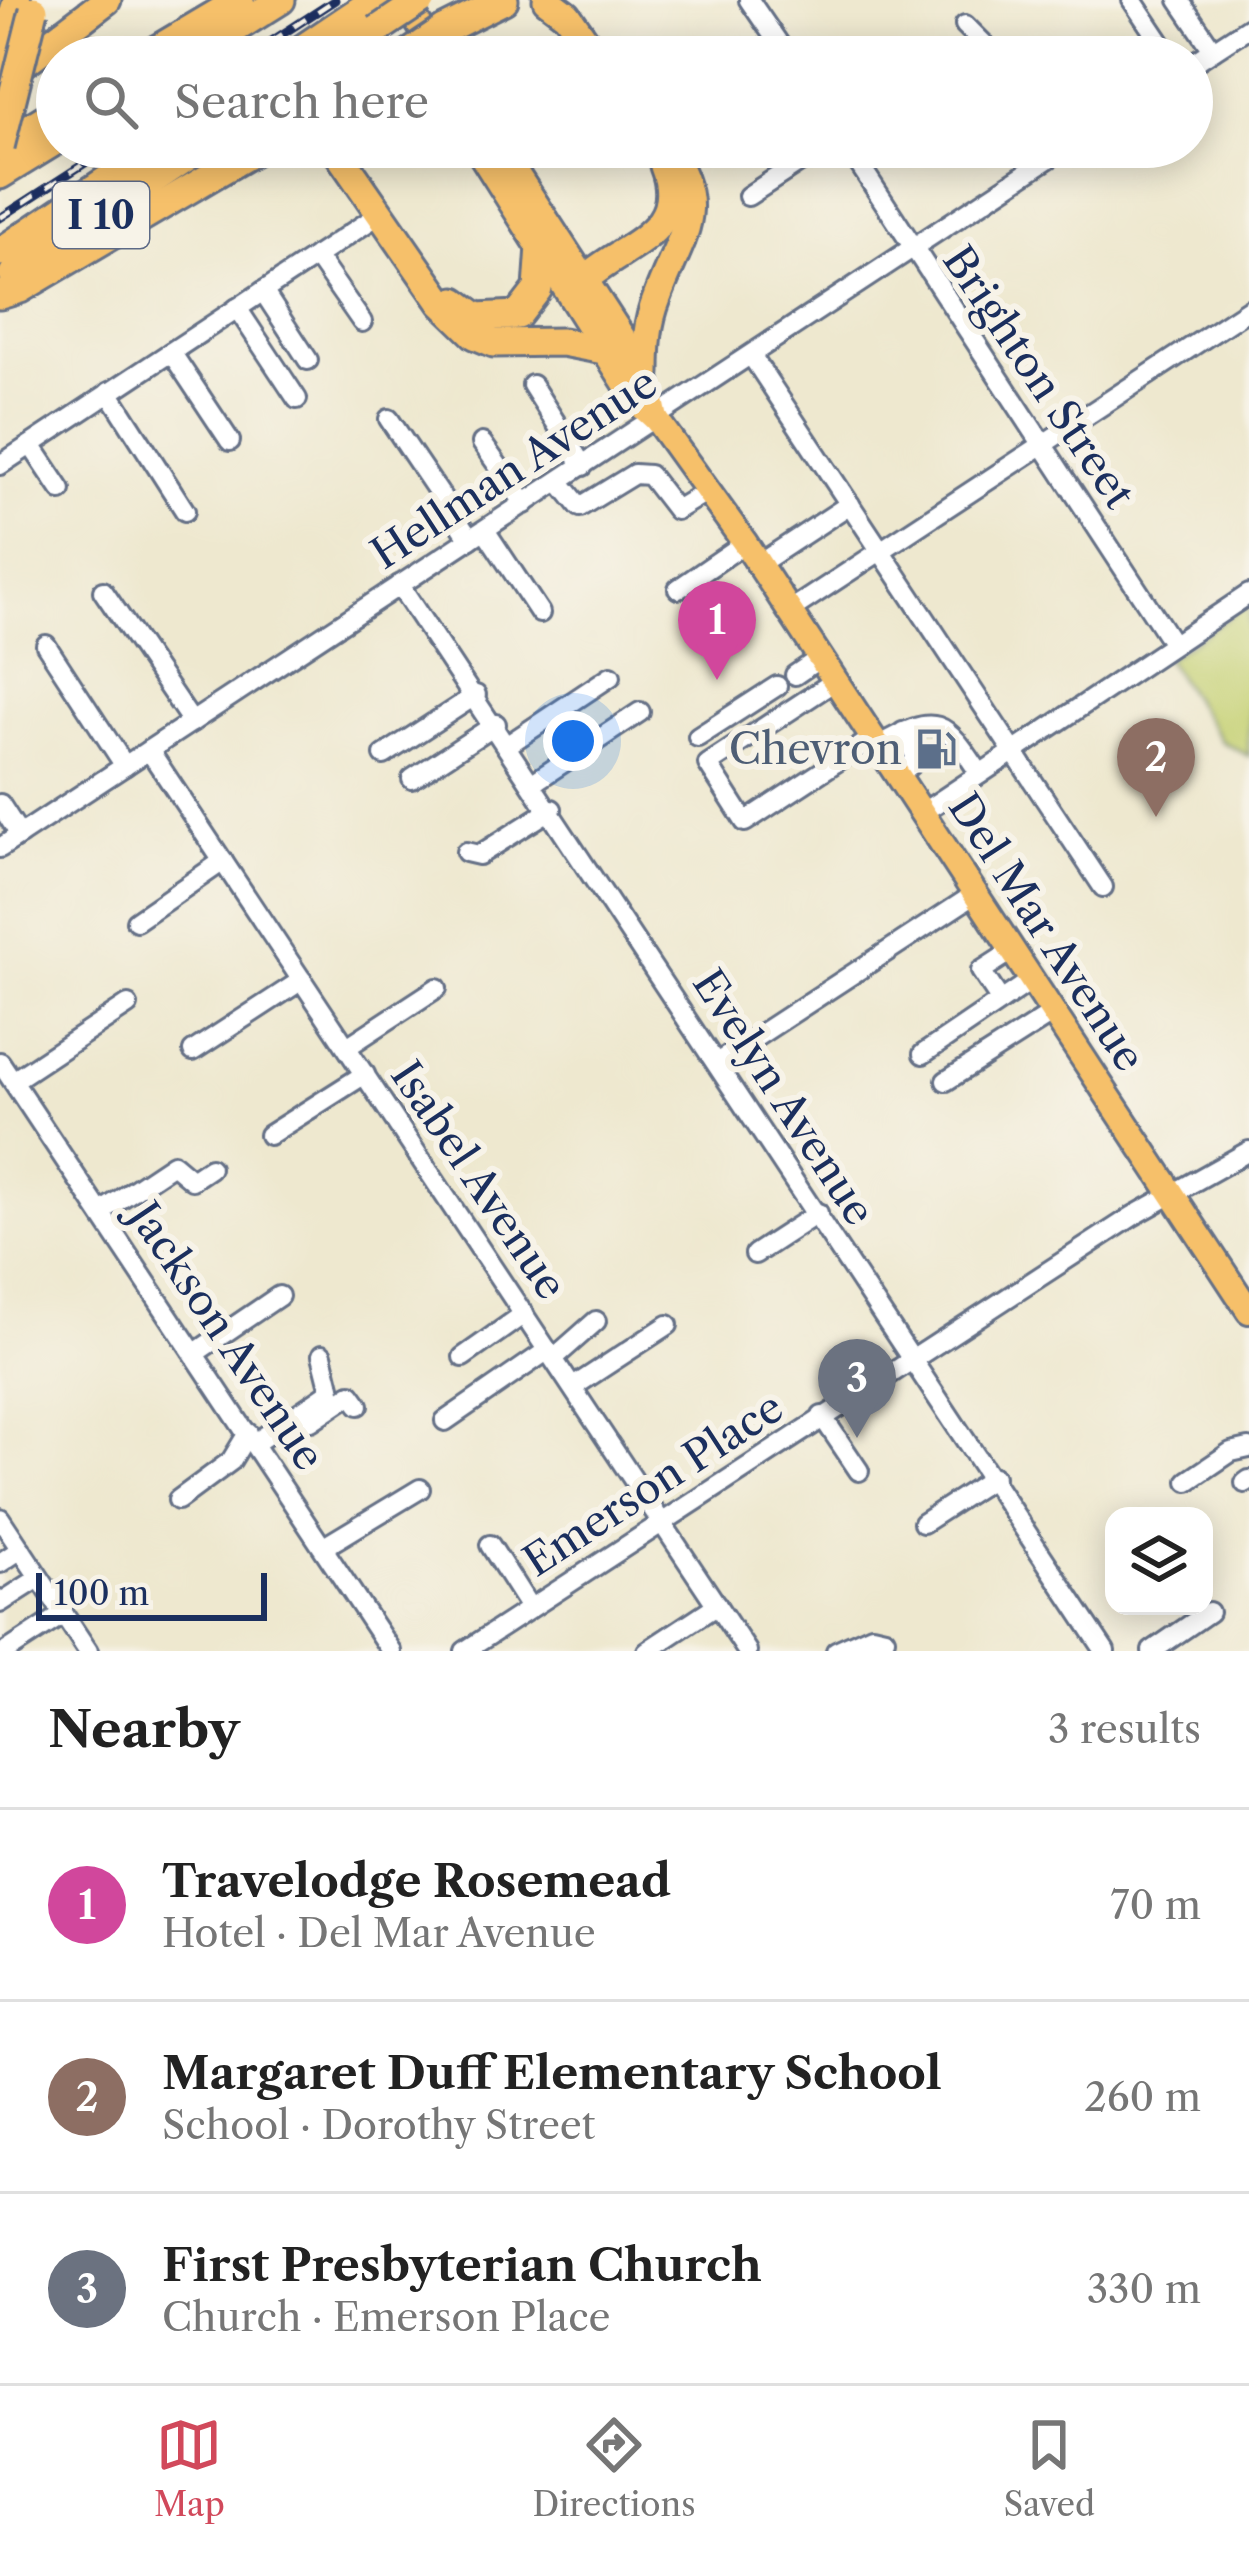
<!DOCTYPE html>
<meta charset="utf-8">
<style>
:root{--surface:#fff;--page:#f6f6f6;--text:#222;--muted:#767676;--line:#e0e0e0;--accent:#d1495b}
body{margin:0;font-family:"Libre Caslon Text",serif;background:var(--page);color:var(--text)}
.controls{position:absolute;right:36px;bottom:36px;display:grid;overflow:hidden;border-radius:24px;box-shadow:0 6px 30px #0003}
.controls button{width:108px;height:108px;display:grid;place-items:center;padding:0;border:0;border-bottom:3px solid var(--line);background:var(--surface);color:var(--text);font:60px sans-serif}
.scale{position:absolute;left:36px;bottom:30px;width:231px;box-sizing:border-box;padding-left:12px;border:6px solid #1b2f5e;border-top:0;font-size:33px;line-height:42px;white-space:nowrap;color:#1b2f5e;-webkit-text-stroke:9px #f7f3e8;paint-order:stroke}
.you{position:absolute;left:573px;top:741px;width:42px;height:42px;margin:-30px;border:9px solid #fff;border-radius:50%;background:#1a73e8;box-shadow:0 0 0 18px #1a73e833}
.badge{display:grid;place-items:center;width:78px;height:78px;border-radius:50%;background:var(--accent);color:#fff;font-size:39px;font-weight:700}
.pin{position:absolute;translate:-50% -99px;filter:drop-shadow(0 3px 6px #0008)}
.pin::after{content:'';position:absolute;top:63px;width:42px;height:36px;background:inherit;clip-path:polygon(0 0,100% 0,50% 100%)}
.list{margin:0;padding:0;list-style:none}
h2{display:flex;justify-content:space-between;align-items:center;height:156px;margin:0;padding:0 48px;font-size:51px}
h2 small{font-size:39px;font-weight:400;color:var(--muted)}
.list li{display:grid;grid-template-columns:78px 1fr auto;gap:36px;align-items:center;box-sizing:border-box;height:192px;padding:0 48px;border-top:3px solid var(--line)}
.list b{display:block;font-size:45px;white-space:nowrap}
.list p{margin:0;font-size:39px;white-space:nowrap;color:var(--muted)}
.list em{font-size:39px;font-style:normal;color:var(--muted)}
.icon{flex:none;width:66px;height:66px;fill:none;stroke:currentColor;stroke-width:2;stroke-linecap:round;stroke-linejoin:round}
.map{position:relative;flex:none;width:1249px;height:1651px;overflow:hidden}
.search{position:absolute;background:var(--surface);box-shadow:0 6px 30px #0003;left:36px;right:36px;top:36px;height:132px;display:flex;align-items:center;gap:30px;box-sizing:border-box;padding:0 42px;border-radius:66px;color:var(--muted);font-size:45px}
.sheet{height:732px;background:var(--surface)}
nav{display:flex;justify-content:space-around;align-items:center;box-sizing:border-box;height:168px;border-top:3px solid var(--line);background:var(--surface);font-size:33px;color:var(--muted)}
nav a{display:grid;justify-items:center;gap:6px}
nav .on{color:var(--accent)}
.map>svg:first-child{display:block}
</style>
<div class="map">
<svg width="1249" height="1651" viewBox="0 0 1249 1651">
<rect width="100%" height="100%" fill="#f7f3e8"/>
<filter id="ink" filterUnits="userSpaceOnUse"><feTurbulence type="fractalNoise" baseFrequency=".00833" numOctaves="2"/><feDisplacementMap in="SourceGraphic" scale="24" xChannelSelector="R" yChannelSelector="G"/><feConvolveMatrix kernelMatrix="1 2 1 2 8 2 1 2 1" color-interpolation-filters="sRGB"/></filter>
<filter id="wash" filterUnits="userSpaceOnUse"><feTurbulence type="fractalNoise" baseFrequency=".004" numOctaves="4" result="noise"/><feDisplacementMap in="SourceGraphic" scale="48" xChannelSelector="R" yChannelSelector="G"/><feGaussianBlur stdDeviation="2.7" result="paint"/><feColorMatrix in="noise" values="0 0 0 0 0 0 0 0 0 0 0 0 0 0 0 0 0 1.4 0 .05"/><feComposite in="paint" operator="in"/></filter>
<g filter="url(#wash)">
<rect width="100%" height="100%" fill="#eee8cf"/>
<polygon fill="#c4d071" stroke="#708068" stroke-width="3" points="1249,604 1249,756 1221,741 1166,659"/>
</g>
<g filter="url(#ink)">
<g fill="none" stroke-linecap="round" stroke-linejoin="round">
<g stroke="#657086" stroke-width="24">
<g id="minor">
<polyline points="749,0 788,57"/>
<polyline points="1132,0 1170,57"/>
<polyline points="1179,0 1213,50"/>
<polyline points="965,25 997,57"/>
<polyline points="1192,64 1249,27"/>
<polyline points="848,147 1173,644"/>
<polyline points="748,196 823,147"/>
<polyline points="316,256 362,322"/>
<polyline points="263,291 308,360"/>
<polyline points="237,308 297,399"/>
<polyline points="171,352 230,441"/>
<polyline points="751,355 1103,887"/>
<polyline points="532,385 583,466"/>
<polyline points="109,392 185,511"/>
<polyline points="389,419 470,539"/>
<polyline points="482,443 525,504"/>
<polyline points="31,445 61,490"/>
<polyline points="0,465 383,212"/>
<polyline points="559,481 580,507 634,474 649,475 676,510 706,492"/>
<polyline points="485,530 540,613"/>
<polyline points="759,564 850,504"/>
<polyline points="399,585 1105,1651"/>
<polyline points="678,589 745,543"/>
<polyline points="103,591 192,722"/>
<polyline points="789,611 1249,309"/>
<polyline points="46,645 125,766"/>
<polyline points="795,675 820,658"/>
<polyline points="835,681 708,764 745,822 873,738"/>
<polyline points="698,737 777,686"/>
<polyline points="509,744 611,676"/>
<path d="M878,746C937,712 944,719 980,774"/>
<polyline points="149,750 747,1651"/>
<polyline points="384,755 476,695"/>
<polyline points="898,776 917,759 903,732"/>
<polyline points="412,779 496,724"/>
<polyline points="534,782 640,712"/>
<polyline points="0,804 20,835"/>
<polyline points="922,813 1249,594"/>
<polyline points="0,848 1066,147"/>
<polyline points="466,852 479,855 552,809"/>
<polyline points="136,921 223,861"/>
<polyline points="1001,1001 981,971 1012,951"/>
<polyline points="347,1047 437,988"/>
<polyline points="193,1051 302,980"/>
<polyline points="923,1054 1032,980"/>
<polyline points="0,1062 391,1651"/>
<polyline points="718,1062 975,894"/>
<polyline points="13,1081 128,1005"/>
<polyline points="946,1081 1053,1013"/>
<polyline points="269,1135 365,1074"/>
<polyline points="101,1212 173,1164 192,1180 210,1168"/>
<polyline points="755,1254 818,1213"/>
<polyline points="195,1353 279,1296"/>
<polyline points="463,1357 524,1314"/>
<polyline points="554,1358 596,1321"/>
<polyline points="573,1387 668,1325"/>
<polyline points="822,1416 859,1471"/>
<polyline points="311,1421 351,1394 359,1405"/>
<polyline points="445,1421 548,1350"/>
<polyline points="255,1443 331,1391 322,1355"/>
<polyline points="1188,1481 1231,1452 1249,1448"/>
<polyline points="1245,1483 1249,1480"/>
<polyline points="178,1500 231,1461 248,1433"/>
<polyline points="0,1518 88,1651"/>
<polyline points="923,1523 994,1477"/>
<polyline points="490,1545 530,1608"/>
<polyline points="324,1547 420,1489"/>
<polyline points="0,1563 21,1549"/>
<polyline points="0,1603 39,1578"/>
<polyline points="7,1651 64,1614"/>
<polyline points="465,1651 1133,1216 1249,1151"/>
<polyline points="647,1651 717,1605"/>
<polyline points="836,1651 872,1635 885,1638"/>
<polyline points="1152,1651 1209,1612"/>
</g>
</g>
<g stroke="#657086" stroke-width="30">
<g id="major">
<polyline points="403,0 440,57"/>
<polyline points="476,147 637,402 656,419 745,543 1249,1311"/>
<polyline points="499,147 646,373 656,419"/>
</g>
</g>
<g stroke="#657086" stroke-width="33">
<g id="highway">
<polyline points="547,0 567,15 596,57"/>
<polyline points="444,30 504,0"/>
<polyline points="144,57 240,0"/>
<polyline points="190,57 281,0"/>
<polyline points="290,57 375,0"/>
<polyline points="337,57 377,30"/>
<polyline points="0,69 17,0"/>
<polyline points="0,81 107,0"/>
<polyline points="0,146 57,111"/>
<polyline points="334,147 442,303 475,335 494,343 562,342 609,351"/>
<polyline points="0,175 57,140"/>
<polyline points="0,252 156,147"/>
<polyline points="13,274 202,147"/>
<path d="M585,279C624,244 690,232 664,166"/>
<polyline points="0,295 20,289 261,147"/>
<polyline points="455,301 477,317 518,315 538,289 541,246"/>
<path d="M646,373C646,346 647,323 657,298C680,235 710,211 666,147"/>
</g>
</g>
<use href="#minor" stroke="#fff" stroke-width="18"/>
<use href="#major" stroke="#f6c06b" stroke-width="24"/>
<use href="#highway" stroke="#f6c06b" stroke-width="27"/>
<g stroke="#1b2f5e" stroke-width="9">
<g id="rail">
<polyline points="247,57 335,0"/>
<polyline points="0,218 110,147"/>
</g>
</g>
<use href="#rail" stroke="#f7f3e8" stroke-width="4.5" stroke-dasharray="14" stroke-linecap="butt"/>
<g stroke="#657086" stroke-width="33" stroke-linecap="butt">
<g id="highway-bridge">
<polyline points="377,30 422,0"/>
<polyline points="404,57 444,30"/>
<polyline points="0,147 34,10"/>
</g>
</g>
<use href="#highway-bridge" stroke="#f6c06b" stroke-width="27"/>
</g>
</g>
<defs>
<g id="fuel-bare" transform="scale(3.24)"><path d="M-5.5-6h7V0h2V4h1.3V-2.5L3-4.5l.8-.8L6-3V5H2.5V1h-1V6h-7ZM-4.2-4.7v3.2H.2V-4.7Z" fill="#5c6f8a" stroke="#f7f3e8" stroke-width="2.5" paint-order="stroke"/></g>
</defs>
<g fill-rule="evenodd">
<use href="#fuel-bare" x="936" y="749"/>
</g>
<g text-anchor="middle" dominant-baseline="central" stroke-width="12" stroke-linejoin="round" paint-order="stroke">
<rect fill="#f7f3e8" stroke="#5d6a87" stroke-width="3" x="53" y="182" width="96" height="66" rx="9"/>
<g font-size="39" font-weight="bold" fill="#1b2f5e">
<text x="101" y="215">I 10</text>
</g>
<g font-size="42" fill="#1b2f5e" stroke="#f7f3e8">
<text transform="translate(1039 377) rotate(56)">Brighton Street</text>
<text transform="translate(514 468) rotate(-33)">Hellman Avenue</text>
<text transform="translate(1047 932) rotate(57)">Del Mar Avenue</text>
<text transform="translate(784 1097) rotate(57)">Evelyn Avenue</text>
<text transform="translate(479 1180) rotate(56)">Isabel Avenue</text>
<text transform="translate(227 1336) rotate(56)">Jackson Avenue</text>
<text transform="translate(653 1484) rotate(-33)">Emerson Place</text>
</g>
<g font-size="42" fill="#4e5e75" stroke="#f7f3e8" text-anchor="end">
<text x="902" y="749">Chevron</text>
</g>
</g>
</svg>
<div class="controls">
<button><svg class="icon" aria-label="layers" viewBox="0 0 24 24"><path d="M12 4l9 5-9 5-9-5zM3 14l9 5 9-5"/></svg></button>
</div>
<div class="scale">100 m</div>
<div class="you"></div>
<div class="pin badge" style="left:717px;top:680px;background:#d1479c">1</div>
<div class="pin badge" style="left:1156px;top:817px;background:#8d6e63">2</div>
<div class="pin badge" style="left:857px;top:1438px;background:#6b7280">3</div>
<div class="search"><svg class="icon" aria-label="search" viewBox="0 0 24 24"><circle cx="10" cy="10" r="6"/><path d="M15 15l6 6"/></svg>Search here</div>
</div>
<section class="sheet">
<h2>Nearby<small>3 results</small></h2>
<ul class="list">
<li><span class="badge" style="background:#d1479c">1</span><div><b>Travelodge Rosemead</b><p>Hotel · Del Mar Avenue</p></div><em>70 m</em></li>
<li><span class="badge" style="background:#8d6e63">2</span><div><b>Margaret Duff Elementary School</b><p>School · Dorothy Street</p></div><em>260 m</em></li>
<li><span class="badge" style="background:#6b7280">3</span><div><b>First Presbyterian Church</b><p>Church · Emerson Place</p></div><em>330 m</em></li>
</ul>
</section>
<nav>
<a class="on"><svg class="icon" aria-label="map" viewBox="0 0 24 24"><path d="M3 6l6-2 6 2 6-2v14l-6 2-6-2-6 2zM9 4v14M15 6v14"/></svg>Map</a>
<a><svg class="icon" aria-label="directions" viewBox="0 0 24 24"><path d="M12 3l9 9-9 9-9-9zM9 14v-3h6M13 9l2 2-2 2"/></svg>Directions</a>
<a><svg class="icon" aria-label="saved" viewBox="0 0 24 24"><path d="M7 4h10v16l-5-4-5 4z"/></svg>Saved</a>
</nav>
